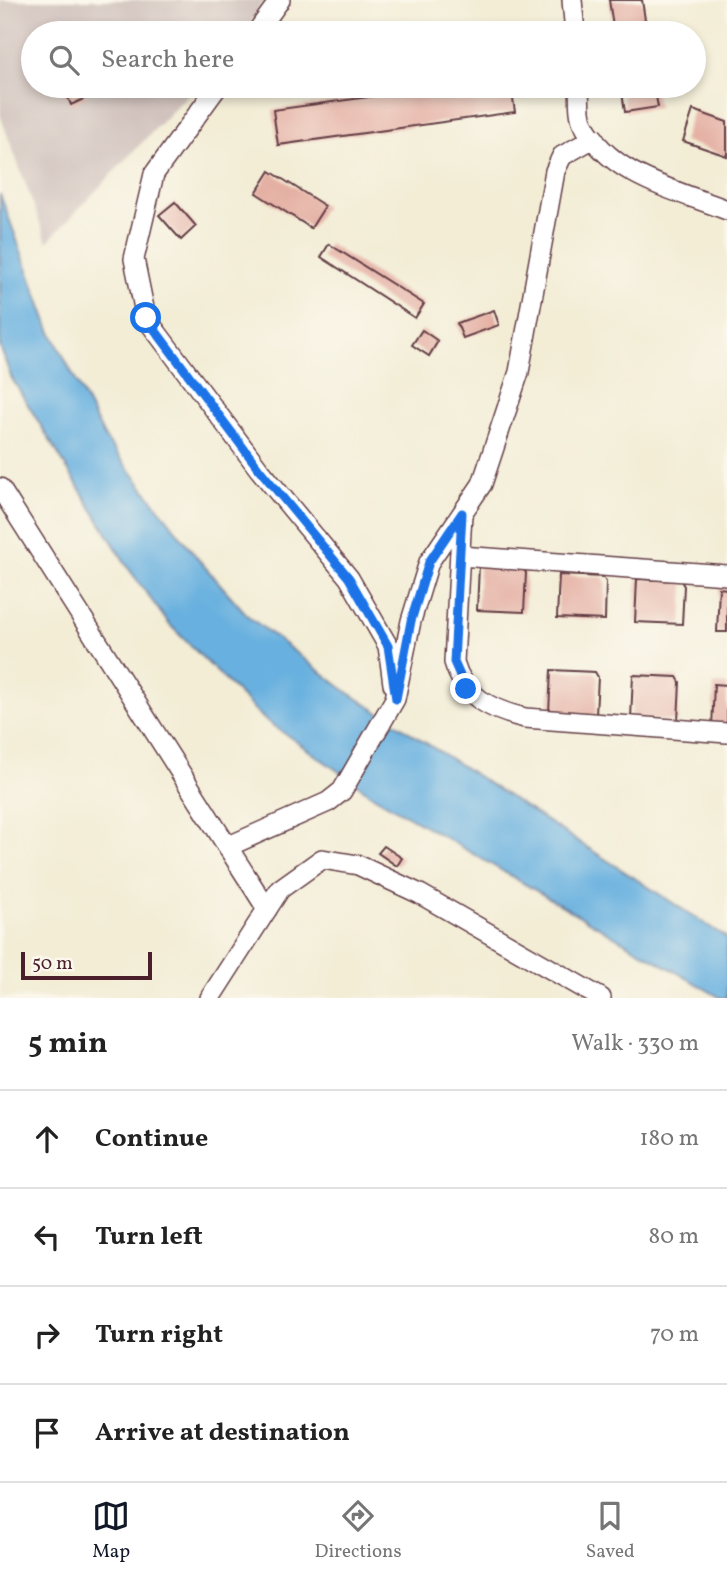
<!DOCTYPE html>
<meta charset="utf-8">
<style>
:root{--surface:#fff;--page:#f2f2f2;--text:#222;--muted:#767676;--line:#e0e0e0;--accent:#111827}
body{margin:0;font-family:Vollkorn,serif;background:var(--page);color:var(--text)}
.scale{position:absolute;left:21px;bottom:18px;width:131px;box-sizing:border-box;padding-left:7px;border:4px solid #4a1f2b;border-top:0;font-size:19px;line-height:24px;white-space:nowrap;color:#4a1f2b;-webkit-text-stroke:5px #fbf7ec;paint-order:stroke}
.stop{position:absolute;width:21px;height:21px;margin:-16px;border:5px solid #1a73e8;border-radius:50%;background:#fff}
.stop.end{background:#1a73e8;border-color:#fff;box-shadow:0 2px 7px #0008}
.list{margin:0;padding:0;list-style:none}
h2{display:flex;justify-content:space-between;align-items:center;height:91px;margin:0;padding:0 28px;font-size:30px}
h2 small{font-size:23px;font-weight:400;color:var(--muted)}
.list li{display:grid;grid-template-columns:46px 1fr auto;gap:21px;align-items:center;box-sizing:border-box;height:98px;padding:0 28px;border-top:2px solid var(--line)}
.list b{display:block;font-size:26px;white-space:nowrap}
.list em{font-size:23px;font-style:normal;color:var(--muted)}
.icon{flex:none;width:38px;height:38px;fill:none;stroke:currentColor;stroke-width:2;stroke-linecap:round;stroke-linejoin:round}
.map{position:relative;flex:none;width:727px;height:998px;overflow:hidden}
.search{position:absolute;background:var(--surface);box-shadow:0 4px 10px #0003;left:21px;right:21px;top:21px;height:77px;display:flex;align-items:center;gap:18px;box-sizing:border-box;padding:0 24px;border-radius:38px;color:var(--muted);font-size:26px}
.sheet{height:483px;background:var(--surface)}
nav{display:flex;justify-content:space-around;align-items:center;box-sizing:border-box;height:98px;border-top:2px solid var(--line);background:var(--surface);font-size:19px;color:var(--muted)}
nav a{display:grid;justify-items:center;gap:4px}
nav .on{color:var(--accent)}
.map>svg:first-child{display:block}
</style>
<div class="map">
<svg width="727" height="998" viewBox="0 0 727 998">
<rect width="100%" height="100%" fill="#fbf7ec"/>
<filter id="ink" filterUnits="userSpaceOnUse"><feTurbulence type="fractalNoise" baseFrequency=".0143" numOctaves="2"/><feDisplacementMap in="SourceGraphic" scale="14" xChannelSelector="R" yChannelSelector="G"/><feConvolveMatrix kernelMatrix="1 2 1 2 8 2 1 2 1" color-interpolation-filters="sRGB"/></filter>
<filter id="wash" filterUnits="userSpaceOnUse"><feTurbulence type="fractalNoise" baseFrequency=".00686" numOctaves="4" result="noise"/><feDisplacementMap in="SourceGraphic" scale="28" xChannelSelector="R" yChannelSelector="G"/><feGaussianBlur stdDeviation="1.57" result="paint"/><feColorMatrix in="noise" values="0 0 0 0 0 0 0 0 0 0 0 0 0 0 0 0 0 1.4 0 .05"/><feComposite in="paint" operator="in"/></filter>
<g filter="url(#wash)">
<rect width="100%" height="100%" fill="#f3edd6"/>
<polygon fill="#cfc0bb" points="0,0 264,0 245,33 33,33 33,86 196,86 47,242 0,115"/>
<polygon fill="#68b0df" stroke="#596885" stroke-width="2" points="0,194 50,330 105,438 199,560 249,617 346,691 727,938 727,998 721,998 375,797 264,719 169,624 129,569 11,377 0,346"/>
<g id="blocks">
<g fill="#e5b0a4">
<polygon points="609,0 642,0 647,33 614,33"/>
<polygon points="63,86 81,86 86,98 71,105"/>
<polygon points="449,86 511,86 515,112 278,145 273,110"/>
<polygon points="621,86 654,86 658,107 625,112"/>
<polygon points="693,110 727,122 727,156 683,141"/>
<polygon points="270,171 325,206 311,228 256,193"/>
<polygon points="175,202 196,226 181,240 159,215"/>
<polygon points="329,244 424,304 415,318 321,257"/>
<polygon points="494,310 499,325 463,338 457,323"/>
<polygon points="422,330 438,341 429,356 412,345"/>
<polygon points="479,566 523,568 526,573 524,612 477,610"/>
<polygon points="559,575 603,577 606,582 605,620 557,618"/>
<polygon points="637,579 681,581 684,586 682,624 635,622"/>
<polygon points="719,588 727,589 727,632 717,632"/>
<polygon points="551,670 595,672 598,677 596,715 549,713"/>
<polygon points="633,675 677,677 680,682 678,721 631,719"/>
<polygon points="714,684 727,685 727,728 712,728"/>
<polygon points="384,846 402,858 397,866 378,853"/>
</g>
</g>
</g>
<g filter="url(#ink)">
<use href="#blocks" fill-opacity="0" stroke="#633e45" stroke-width="2"/>
<g fill="none" stroke-linecap="round" stroke-linejoin="round">
<g stroke="#633e45" stroke-width="22">
<g id="minor">
<polyline points="572,0 575,33"/>
<polyline points="256,33 280,0"/>
<polyline points="218,86 154,174 134,259 146,318 259,469 349,578 388,646 393,684"/>
<path d="M579,86C580,97 578,113 583,123C609,176 676,190 727,210"/>
<polyline points="0,488 267,909"/>
<path d="M462,514L454,662C464,697 491,710 525,718L727,733"/>
<polyline points="460,556 727,575"/>
<polyline points="229,846 328,802 342,791 395,699 411,621 429,562 482,484 519,372 555,171 562,156 594,138"/>
<polyline points="210,998 280,889 322,859 358,865 420,894 601,998"/>
</g>
</g>
<use href="#minor" stroke="#fff" stroke-width="19"/>
</g>
</g>
<g fill="none" stroke-linecap="round" stroke-linejoin="round" filter="url(#ink)">
<polyline stroke="#1a73e8" stroke-width="9" points="146,318 259,469 349,578 388,646 396,699 411,621 429,562 462,513 454,662 466,689"/>
</g>
</svg>
<div class="scale">50 m</div>
<div class="stop" style="left:146px;top:318px"></div>
<div class="stop end" style="left:466px;top:689px"></div>
<div class="search"><svg class="icon" aria-label="search" viewBox="0 0 24 24"><circle cx="10" cy="10" r="6"/><path d="M15 15l6 6"/></svg>Search here</div>
</div>
<section class="sheet">
<h2>5 min<small>Walk · 330 m</small></h2>
<ul class="list">
<li><svg class="icon" aria-label="ahead" viewBox="0 0 24 24"><path d="M12 20V5M6 11l6-6 6 6"/></svg><div><b>Continue</b></div><em>180 m</em></li>
<li><svg class="icon" aria-label="left" viewBox="0 0 24 24"><path d="M17 20v-9H6M10 6l-5 5 5 5"/></svg><div><b>Turn left</b></div><em>80 m</em></li>
<li><svg class="icon" aria-label="right" viewBox="0 0 24 24"><path d="M7 20v-9h11M14 6l5 5-5 5"/></svg><div><b>Turn right</b></div><em>70 m</em></li>
<li><svg class="icon" aria-label="arrive" viewBox="0 0 24 24"><path d="M6 21V4h12l-3 4 3 4H6"/></svg><div><b>Arrive at destination</b></div></li>
</ul>
</section>
<nav>
<a class="on"><svg class="icon" aria-label="map" viewBox="0 0 24 24"><path d="M3 6l6-2 6 2 6-2v14l-6 2-6-2-6 2zM9 4v14M15 6v14"/></svg>Map</a>
<a><svg class="icon" aria-label="directions" viewBox="0 0 24 24"><path d="M12 3l9 9-9 9-9-9zM9 14v-3h6M13 9l2 2-2 2"/></svg>Directions</a>
<a><svg class="icon" aria-label="saved" viewBox="0 0 24 24"><path d="M7 4h10v16l-5-4-5 4z"/></svg>Saved</a>
</nav>
